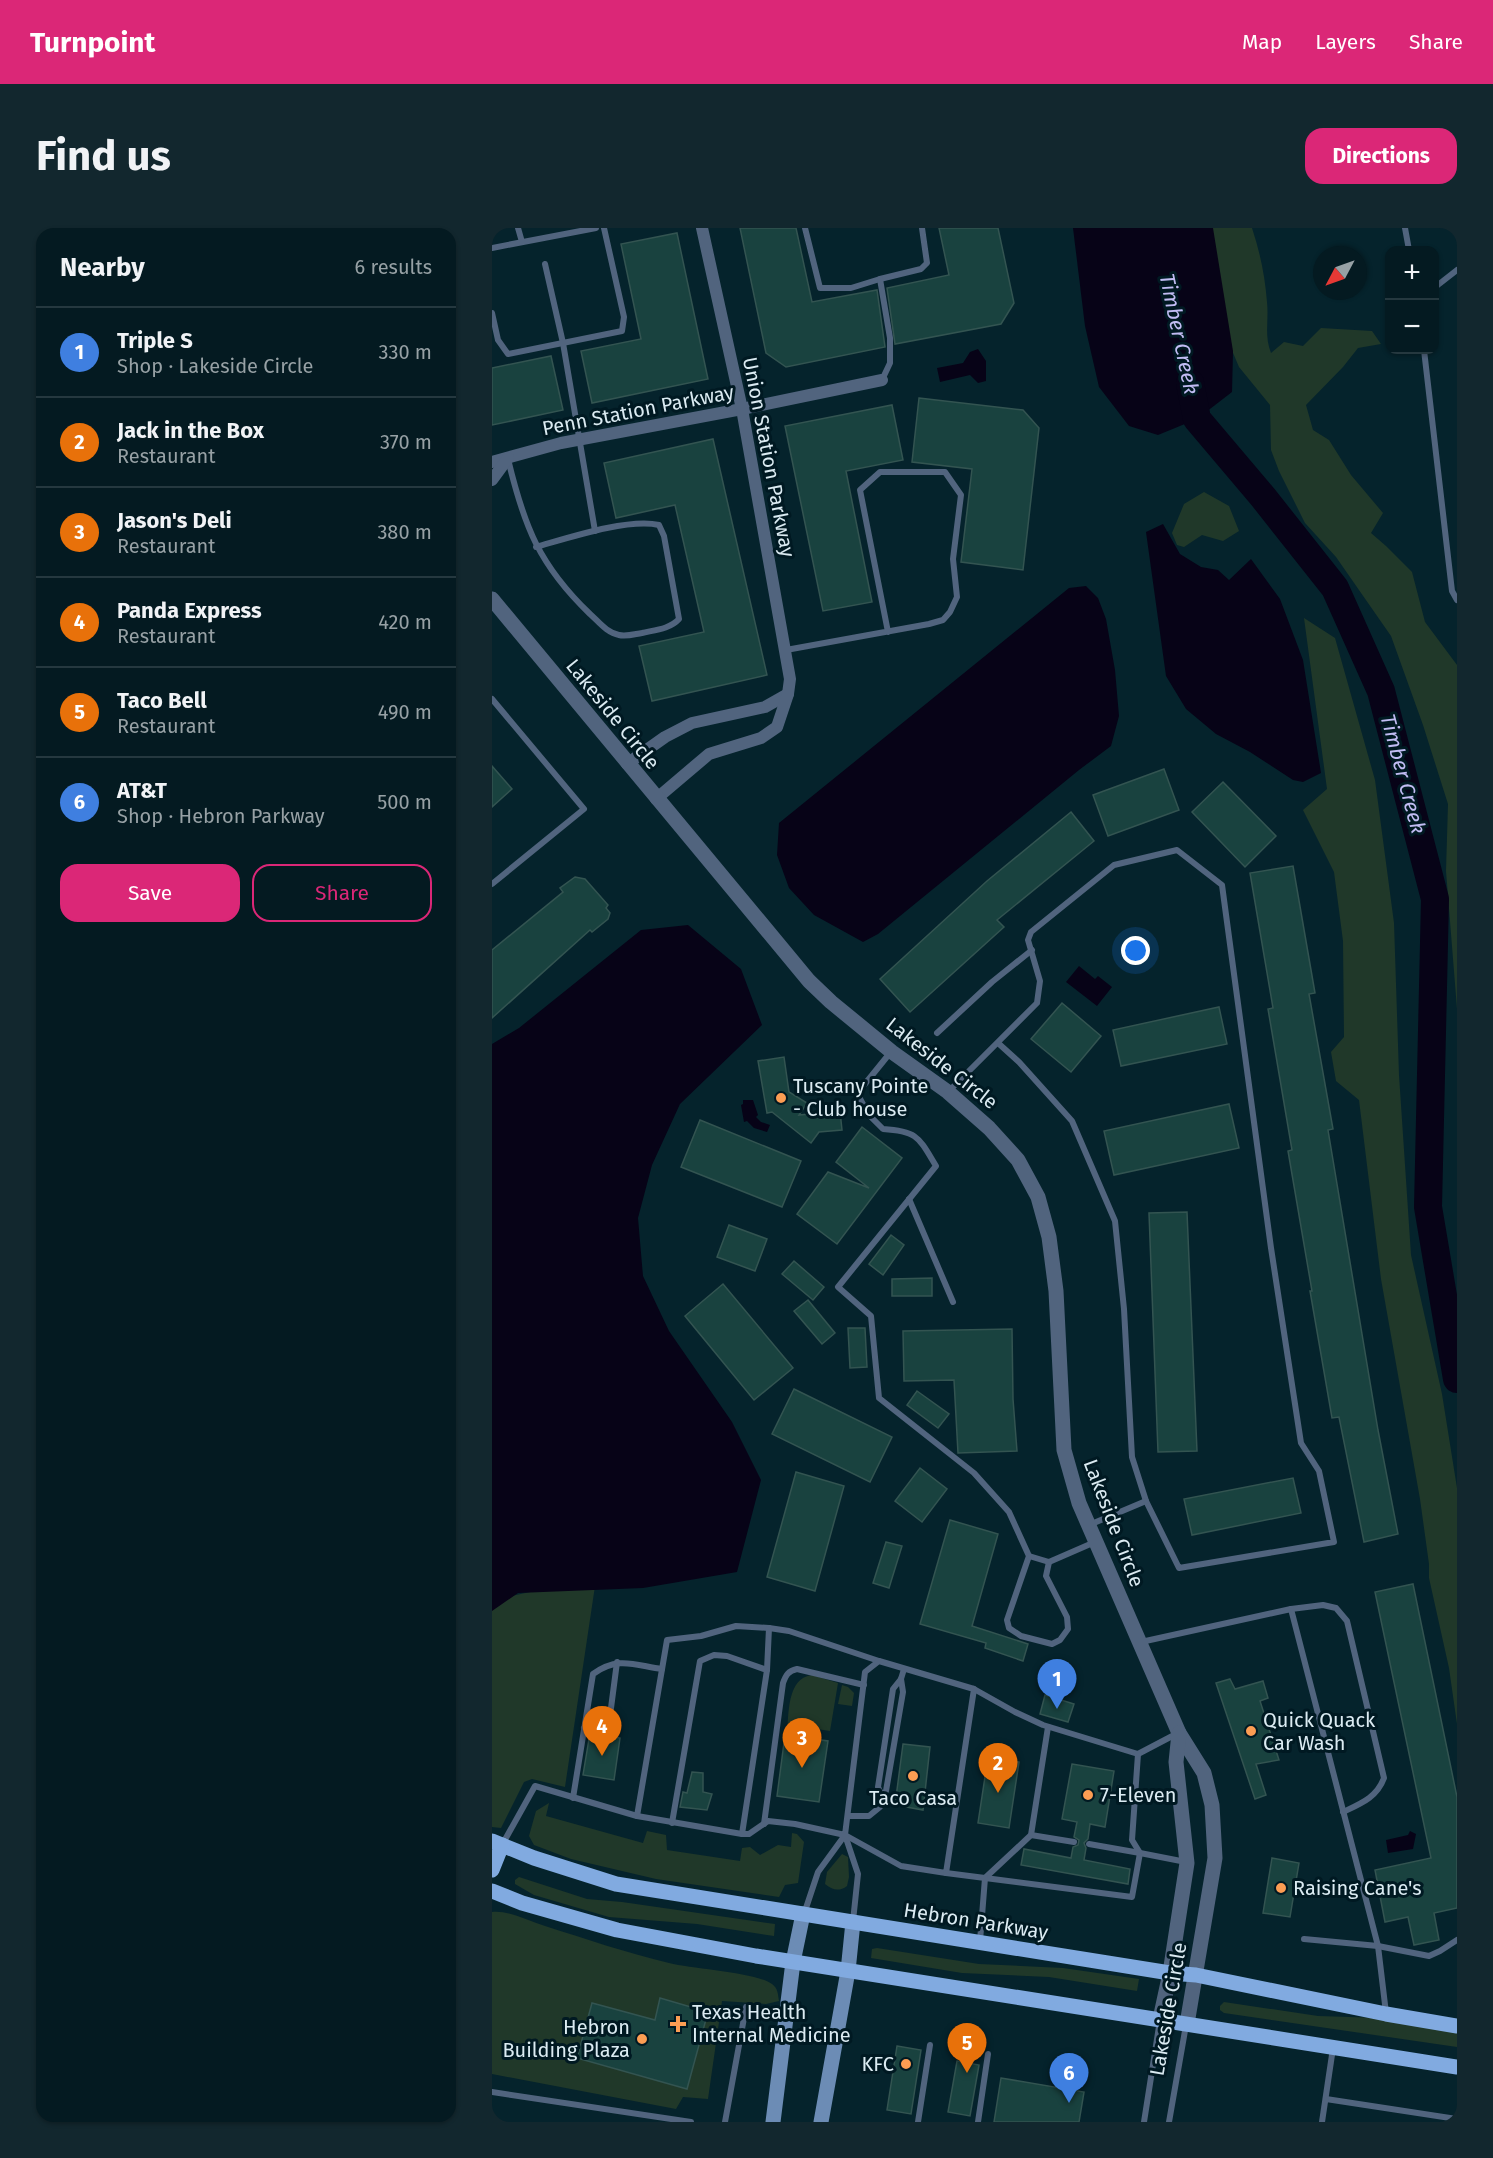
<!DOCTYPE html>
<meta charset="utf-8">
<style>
:root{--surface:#041a21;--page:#12272e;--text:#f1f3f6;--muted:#97a1a5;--line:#25383f;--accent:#db2777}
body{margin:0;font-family:"Fira Sans",sans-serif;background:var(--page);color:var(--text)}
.controls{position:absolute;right:18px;top:18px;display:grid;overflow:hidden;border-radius:12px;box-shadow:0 2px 4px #0004}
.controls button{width:54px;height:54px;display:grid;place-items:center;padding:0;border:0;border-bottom:2px solid var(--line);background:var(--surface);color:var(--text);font:30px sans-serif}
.compass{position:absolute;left:821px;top:18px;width:54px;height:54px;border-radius:50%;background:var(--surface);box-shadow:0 2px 4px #0004;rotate:229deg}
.you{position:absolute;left:644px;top:723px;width:21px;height:21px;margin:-15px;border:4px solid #fff;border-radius:50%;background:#1a73e8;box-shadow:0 0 0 9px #1a73e833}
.badge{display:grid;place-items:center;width:39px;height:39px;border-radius:50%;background:var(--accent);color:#fff;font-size:20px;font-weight:700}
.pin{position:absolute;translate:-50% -50px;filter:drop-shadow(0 2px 3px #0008)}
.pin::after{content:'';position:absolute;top:32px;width:21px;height:18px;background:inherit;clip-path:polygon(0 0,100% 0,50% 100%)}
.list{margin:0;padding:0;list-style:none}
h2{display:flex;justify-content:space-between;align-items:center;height:78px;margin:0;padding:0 24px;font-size:26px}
h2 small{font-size:20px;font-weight:400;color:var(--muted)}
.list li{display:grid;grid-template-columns:39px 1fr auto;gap:18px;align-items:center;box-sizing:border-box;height:90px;padding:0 24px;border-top:2px solid var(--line)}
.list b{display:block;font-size:22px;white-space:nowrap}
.list p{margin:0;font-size:20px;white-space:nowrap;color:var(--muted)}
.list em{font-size:20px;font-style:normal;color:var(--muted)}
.actions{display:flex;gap:12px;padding:18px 24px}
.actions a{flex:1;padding:14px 0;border:2px solid var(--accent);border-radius:18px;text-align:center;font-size:21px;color:var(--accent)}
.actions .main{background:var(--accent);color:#fff}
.map{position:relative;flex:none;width:965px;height:1894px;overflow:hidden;border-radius:18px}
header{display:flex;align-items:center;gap:36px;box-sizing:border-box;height:84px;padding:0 30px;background:var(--accent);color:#fff}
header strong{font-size:28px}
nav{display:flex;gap:33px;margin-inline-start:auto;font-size:21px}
.intro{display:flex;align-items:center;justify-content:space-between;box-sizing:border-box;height:144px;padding:0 36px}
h1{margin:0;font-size:42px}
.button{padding:15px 27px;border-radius:18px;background:var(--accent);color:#fff;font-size:21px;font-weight:700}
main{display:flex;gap:36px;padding:0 36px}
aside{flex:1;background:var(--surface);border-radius:18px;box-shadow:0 2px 4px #0004}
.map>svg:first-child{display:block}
</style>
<header>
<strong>Turnpoint</strong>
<nav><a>Map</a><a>Layers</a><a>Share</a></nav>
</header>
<div class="intro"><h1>Find us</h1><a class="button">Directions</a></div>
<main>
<aside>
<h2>Nearby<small>6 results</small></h2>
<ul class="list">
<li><span class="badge" style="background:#3f7fe0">1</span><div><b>Triple S</b><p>Shop · Lakeside Circle</p></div><em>330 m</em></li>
<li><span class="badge" style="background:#e8710a">2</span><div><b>Jack in the Box</b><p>Restaurant</p></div><em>370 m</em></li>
<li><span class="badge" style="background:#e8710a">3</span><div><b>Jason's Deli</b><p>Restaurant</p></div><em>380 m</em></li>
<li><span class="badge" style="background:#e8710a">4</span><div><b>Panda Express</b><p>Restaurant</p></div><em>420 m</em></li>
<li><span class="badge" style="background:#e8710a">5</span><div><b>Taco Bell</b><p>Restaurant</p></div><em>490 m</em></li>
<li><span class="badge" style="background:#3f7fe0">6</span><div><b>AT&amp;T</b><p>Shop · Hebron Parkway</p></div><em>500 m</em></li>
</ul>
<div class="actions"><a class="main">Save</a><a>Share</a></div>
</aside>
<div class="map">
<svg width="965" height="1894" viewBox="0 0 965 1894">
<rect width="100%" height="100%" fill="#05232c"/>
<g fill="#203829">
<path d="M711,0H760C768,24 773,48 775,74C777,93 772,107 779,125L792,114L811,118L829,100L880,103L889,116L866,120L851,139L814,177L821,202L837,212L859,247L891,285L879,305L894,318L920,344L933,394L965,437V781L954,643L956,576L931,497L899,408L844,329L813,295L787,243L779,222L778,177L747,139L728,94Z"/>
<polygon points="712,264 737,278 747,303 731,313 710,307 692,319 685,317 680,305 692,276"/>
<polygon points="812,390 843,410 883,552 902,695 907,847 919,1027 950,1166 965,1260 965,1496 957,1440 937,1350 937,1336 928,1271 889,1051 867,872 844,853 839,824 852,809 851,713 842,644 811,582 835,561"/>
<polygon points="103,1358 73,1559 40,1551 32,1554 9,1600 0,1599 0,1380 15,1369 61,1359"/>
<path d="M320,1447L346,1455L338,1503L318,1500L317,1508L295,1505C297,1485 295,1450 320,1447Z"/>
<polygon points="350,1457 356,1459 362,1465 360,1478 346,1476"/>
<polygon points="57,1575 54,1588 151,1615 155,1603 174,1607 175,1622 248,1633 250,1620 258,1619 268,1627 286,1617 299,1619 300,1605 305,1606 312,1614 306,1655 293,1657 287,1669 164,1651 79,1631 42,1617 37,1608 44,1583"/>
<path d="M350,1626L356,1629L357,1649L355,1658C347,1664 340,1662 333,1656L335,1644Z"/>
<polygon points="27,1649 95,1671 130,1674 283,1696 282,1708 205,1696 117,1689 42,1667 23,1656 23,1652"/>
<path d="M0,1684C16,1682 37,1693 53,1698C94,1711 135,1725 177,1735C201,1741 263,1744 280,1756C286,1760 286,1767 287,1773L274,1776L230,1773L216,1871L191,1869L184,1881L0,1846Z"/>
<polygon points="385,1720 487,1736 571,1740 647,1751 645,1763 557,1749 470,1745 379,1730 380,1721"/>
<polygon points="732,1774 826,1788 889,1790 965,1803 965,1819 732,1785 728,1782 728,1778"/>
</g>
<g fill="#070317">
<polygon points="581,0 721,0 741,123 740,164 705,191 666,207 637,198 607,159 593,98"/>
<polygon points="486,121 494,133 494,153 486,155 478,147 448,154 445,140 471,135 478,124"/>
<polygon points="671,296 688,326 709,339 726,342 737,352 759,331 788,371 811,432 829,545 811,554 801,552 758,524 724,506 694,481 674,448 654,304"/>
<polygon points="594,358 606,370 614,391 623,442 627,488 619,518 587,542 386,706 371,714 322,687 297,660 285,627 287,595 577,360"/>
<polygon points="196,697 249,741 270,797 188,876 160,937 146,990 151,1048 177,1103 240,1194 269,1252 245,1344 151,1360 26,1365 0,1383 0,816 27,800 149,702"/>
<polygon points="587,738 603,751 606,748 620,759 605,778 574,754"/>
<polygon points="251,872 261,872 266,887 264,889 269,894 278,897 275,904 262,900 255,893 252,894 249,877 251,876"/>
<polygon points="918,1603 924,1606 921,1621 896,1625 894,1612 916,1607"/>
</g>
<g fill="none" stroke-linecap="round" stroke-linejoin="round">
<polyline stroke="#070317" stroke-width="28" points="698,155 705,191 771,269 843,360 889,463 943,671 936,979 965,1151"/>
</g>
<g fill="#19423f" stroke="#335451" stroke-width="1.5">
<polygon points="248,0 304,0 320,74 385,62 393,119 294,139 274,125"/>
<polygon points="447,0 506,0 522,75 509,96 403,116 395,60 457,47"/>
<polygon points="185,5 216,151 100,175 89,123 149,111 129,16"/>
<polygon points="59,128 71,182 0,197 0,140"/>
<polygon points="427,170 531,182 547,200 531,342 469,334 480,241 420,234"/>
<polygon points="400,177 411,232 354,243 380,374 331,383 293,198"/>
<polygon points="221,211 275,447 160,473 147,418 212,404 183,277 124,290 112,235"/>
<polygon points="0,538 20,561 0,579"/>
<polygon points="672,541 687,582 616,608 601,567"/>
<polygon points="731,554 784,608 753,639 700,584"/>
<polygon points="579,584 602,613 505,692 512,699 418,784 388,751 495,653"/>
<polygon points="801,638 823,765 817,766 841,901 836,902 886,1202 906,1306 872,1314 847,1189 840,1190 818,1063 820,1063 796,923 800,922 776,781 781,780 758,645"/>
<polygon points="83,649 93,651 116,677 114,680 118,685 116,691 100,704 98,702 0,790 0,722 71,664 68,660"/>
<polygon points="570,775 609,808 579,844 539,811"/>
<polygon points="727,779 735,816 629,838 621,802"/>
<polygon points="292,829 297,864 315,875 307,887 348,883 350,902 327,904 319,915 280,884 275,885 266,833"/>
<polygon points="737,876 747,920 622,947 612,903"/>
<polygon points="208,892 309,933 290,979 189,939"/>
<polygon points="370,899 410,930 345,1016 305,986 336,944 377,960 344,934"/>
<polygon points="695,984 705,1223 666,1224 657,985"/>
<polygon points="237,997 275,1011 263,1043 225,1029"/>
<polygon points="399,1007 412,1017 391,1047 377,1036"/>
<polygon points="302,1033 332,1059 321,1072 290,1046"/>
<polygon points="440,1050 440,1068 400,1068 400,1051"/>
<polygon points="231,1056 301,1140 262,1172 193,1088"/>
<polygon points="316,1072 343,1105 330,1116 302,1083"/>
<polygon points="356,1100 373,1100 375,1139 358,1140"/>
<polygon points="520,1101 521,1171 525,1223 466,1225 462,1152 412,1153 411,1103"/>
<polygon points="302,1161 400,1209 378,1254 280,1206"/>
<polygon points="425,1163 457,1186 446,1200 415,1177"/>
<polygon points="428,1240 455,1261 430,1294 403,1273"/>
<polygon points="304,1244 352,1258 323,1363 275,1349"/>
<polygon points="801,1250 809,1285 700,1307 692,1271"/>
<polygon points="458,1292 506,1306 480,1398 536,1416 531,1433 493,1420 494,1415 428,1396"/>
<polygon points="394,1314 410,1318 397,1360 381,1355"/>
<polygon points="921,1356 965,1569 965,1680 942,1685 947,1712 922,1717 916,1689 893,1694 883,1642 939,1630 883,1364"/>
<polygon points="738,1451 743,1461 771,1453 776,1470 768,1473 787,1532 764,1536 774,1567 763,1571 724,1455"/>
<polygon points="553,1467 582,1476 576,1494 548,1486"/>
<polygon points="98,1505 128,1510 122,1552 91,1547"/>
<polygon points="293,1507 336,1513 327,1574 285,1568"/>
<polygon points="411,1516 438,1519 431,1582 403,1577"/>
<polygon points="496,1529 527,1534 517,1600 486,1595"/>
<polygon points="580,1536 622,1543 613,1599 598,1596 596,1611 592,1615 594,1620 592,1632 638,1641 636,1656 529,1637 532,1621 579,1630 581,1619 586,1617 587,1612 582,1609 585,1594 570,1591"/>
<polygon points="200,1544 211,1545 211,1564 220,1566 215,1582 188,1579 191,1564 195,1565"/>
<polygon points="780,1630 807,1635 798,1689 771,1685"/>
<polygon points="168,1770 216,1784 195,1861 85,1830 100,1775 163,1792"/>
<polygon points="405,1818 429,1822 419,1886 395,1882"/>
<polygon points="465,1833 487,1837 478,1888 456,1884"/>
<polygon points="509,1850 592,1864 587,1894 502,1894"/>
</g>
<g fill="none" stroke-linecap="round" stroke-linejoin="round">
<g stroke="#51647e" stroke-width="6">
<polyline points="26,0 30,14"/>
<polyline points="313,0 328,60 359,60 388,51 429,41 435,35 430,0"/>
<polyline points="913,0 917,22"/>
<polyline points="0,20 104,0"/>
<polyline points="53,36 71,115 103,303"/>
<polyline points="388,51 398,110 398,135 390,152"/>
<polyline points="942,60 965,42"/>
<polyline points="0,85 6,112 16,126 130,103 132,89 112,0"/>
<polyline points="932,122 960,363 965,372"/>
<path d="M16,231C32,298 47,337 98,386C107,394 115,405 127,407C134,409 143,406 150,405C163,402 178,401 187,391L172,308L167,297C136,290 76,310 44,319"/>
<polyline points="294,422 437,396 451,392 458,384 465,369 461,331 469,267 453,244 388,244 368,262 396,404"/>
<polyline points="0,471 92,581 0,656"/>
<polyline points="445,805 500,754 540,722"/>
<path d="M398,825L368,862L367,869L377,887L391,901C426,903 427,910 444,938L346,1059L379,1088L387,1170L482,1245L517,1284L537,1328L515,1392L517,1400L529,1408L560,1416L568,1412L576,1401L575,1389L554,1348L557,1334"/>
<polyline points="457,863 545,775 548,753 536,712 539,704 622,637 685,622 730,657 779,1020 809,1215 827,1243 842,1314 687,1340 654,1273 640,1229 632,1081 623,993 580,893 527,834 506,815"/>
<polyline points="417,971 461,1074"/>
<polyline points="597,1297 654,1273"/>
<polyline points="537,1328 557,1334 603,1314"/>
<path d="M799,1381L831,1377L844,1380L855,1393L892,1550C885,1569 870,1575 851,1584"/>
<polyline points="649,1414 799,1381 886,1718 894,1785"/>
<polyline points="482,1461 523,1484 551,1497 646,1526"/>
<polyline points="556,1499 539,1607 493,1650 640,1669 648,1625 597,1616"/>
<polyline points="92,1500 119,1480 125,1434"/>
<polyline points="686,1505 646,1526 640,1612 648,1625 694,1634"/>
<polyline points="390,1568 386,1559 401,1461 409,1451 412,1441"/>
<path d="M81,1570L101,1446C126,1428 142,1437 170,1441"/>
<polyline points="145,1588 175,1412 209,1408 244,1398 277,1400"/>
<polyline points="356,1588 377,1588 388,1579 390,1568 394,1563 411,1464 409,1451"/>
<polyline points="180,1595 208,1433 222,1427 235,1428 275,1442"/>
<path d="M272,1596L291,1455C294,1447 296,1443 305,1441L372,1457"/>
<polyline points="250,1606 275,1442 277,1400 297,1403 387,1433"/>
<polyline points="539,1607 582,1614"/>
<polyline points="10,1617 43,1558 145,1588 250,1606 257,1606 276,1593 303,1596 353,1607 409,1638 454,1645 482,1461 387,1433 373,1444 353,1607"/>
<polyline points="454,1645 493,1650 488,1713"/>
<polyline points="312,1686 326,1644 353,1607 366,1646 361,1693"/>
<polyline points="812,1711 886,1718 937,1728 948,1723 965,1712"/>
<polyline points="0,1864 199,1894"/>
<polyline points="834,1871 965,1891"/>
<polyline points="233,1894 254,1779"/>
<polyline points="426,1894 438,1817"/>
<polyline points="486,1894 496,1826"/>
<polyline points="652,1894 668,1792"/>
<polyline points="677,1894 694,1797"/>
<polyline points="830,1894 841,1820"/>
</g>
<g stroke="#51647e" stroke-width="12">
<polyline points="0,234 69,215 250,181 390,152"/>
<polyline points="0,252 16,230"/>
<polyline points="135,536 173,509 200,495 273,479 296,466"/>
<polyline points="164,571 217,526 269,510 285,499 296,466 298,451 250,181 210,0"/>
</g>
<g stroke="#51647e" stroke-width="15">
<polyline points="0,371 317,753 339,774 400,824 456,864 497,900 526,932 546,969 557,1009 564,1063 572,1222 587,1275 687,1505 712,1545 720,1577 723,1630 695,1796"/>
<polyline points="668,1791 678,1745 695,1635 684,1534 687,1505"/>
</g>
<g stroke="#6c8cb5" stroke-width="15">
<polyline points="281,1894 301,1734 311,1686"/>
<polyline points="329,1894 356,1743 361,1694"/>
</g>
<g stroke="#81aae0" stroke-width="15">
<polyline points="0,1613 42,1630 124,1656 678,1745 704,1747 894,1786 965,1798"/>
<polyline points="0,1642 10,1617"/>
<polyline points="0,1663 30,1675 125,1702 264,1728 965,1839"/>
</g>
</g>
<g fill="#fc9d53" stroke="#001922" stroke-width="2">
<circle cx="289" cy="870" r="6"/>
<circle cx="759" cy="1503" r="6"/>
<circle cx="421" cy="1548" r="6"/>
<circle cx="596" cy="1567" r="6"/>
<circle cx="789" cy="1660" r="6"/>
<path d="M183 1787h6v6h6v6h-6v6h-6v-6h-6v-6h6z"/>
<circle cx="150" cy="1811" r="6"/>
<circle cx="414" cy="1836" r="6"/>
</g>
<g text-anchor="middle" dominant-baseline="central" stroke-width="6" stroke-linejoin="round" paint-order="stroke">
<g font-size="20" fill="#dbebf2" stroke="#001922">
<text transform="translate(146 182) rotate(-11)">Penn Station Parkway</text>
<text transform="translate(277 229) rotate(79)">Union Station Parkway</text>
<text transform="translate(121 486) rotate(51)">Lakeside Circle</text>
<text transform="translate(450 835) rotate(38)">Lakeside Circle</text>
<text transform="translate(622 1295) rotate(69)">Lakeside Circle</text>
<text transform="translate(484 1693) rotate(9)">Hebron Parkway</text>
<text transform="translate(676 1781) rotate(-80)">Lakeside Circle</text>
</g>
<g font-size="20" fill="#dbebf2" stroke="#001922" text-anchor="start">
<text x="301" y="858">Tuscany Pointe<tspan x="301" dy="23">- Club house</tspan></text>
<text x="771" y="1492">Quick Quack<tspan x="771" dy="23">Car Wash</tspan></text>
<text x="608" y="1567">7-Eleven</text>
<text x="421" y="1570" text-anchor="middle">Taco Casa</text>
<text x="801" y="1660">Raising Cane's</text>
<text x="200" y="1784">Texas Health<tspan x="200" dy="23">Internal Medicine</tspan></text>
<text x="138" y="1799" text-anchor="end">Hebron<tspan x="138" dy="23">Building Plaza</tspan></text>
<text x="402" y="1836" text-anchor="end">KFC</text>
</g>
<g font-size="21" font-style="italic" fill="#c1bcf3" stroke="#001922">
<text transform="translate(687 106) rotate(78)">Timber Creek</text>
<text transform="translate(911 546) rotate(75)">Timber Creek</text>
</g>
</g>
</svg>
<div class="controls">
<button>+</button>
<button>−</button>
</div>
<svg class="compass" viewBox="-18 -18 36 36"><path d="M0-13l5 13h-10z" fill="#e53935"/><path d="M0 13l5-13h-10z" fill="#97a1a5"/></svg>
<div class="you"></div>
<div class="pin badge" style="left:565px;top:1481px;background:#3f7fe0">1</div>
<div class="pin badge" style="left:506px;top:1565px;background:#e8710a">2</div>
<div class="pin badge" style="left:310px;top:1540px;background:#e8710a">3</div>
<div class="pin badge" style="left:110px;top:1528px;background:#e8710a">4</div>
<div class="pin badge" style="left:475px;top:1845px;background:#e8710a">5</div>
<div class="pin badge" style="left:577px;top:1875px;background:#3f7fe0">6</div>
</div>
</main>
